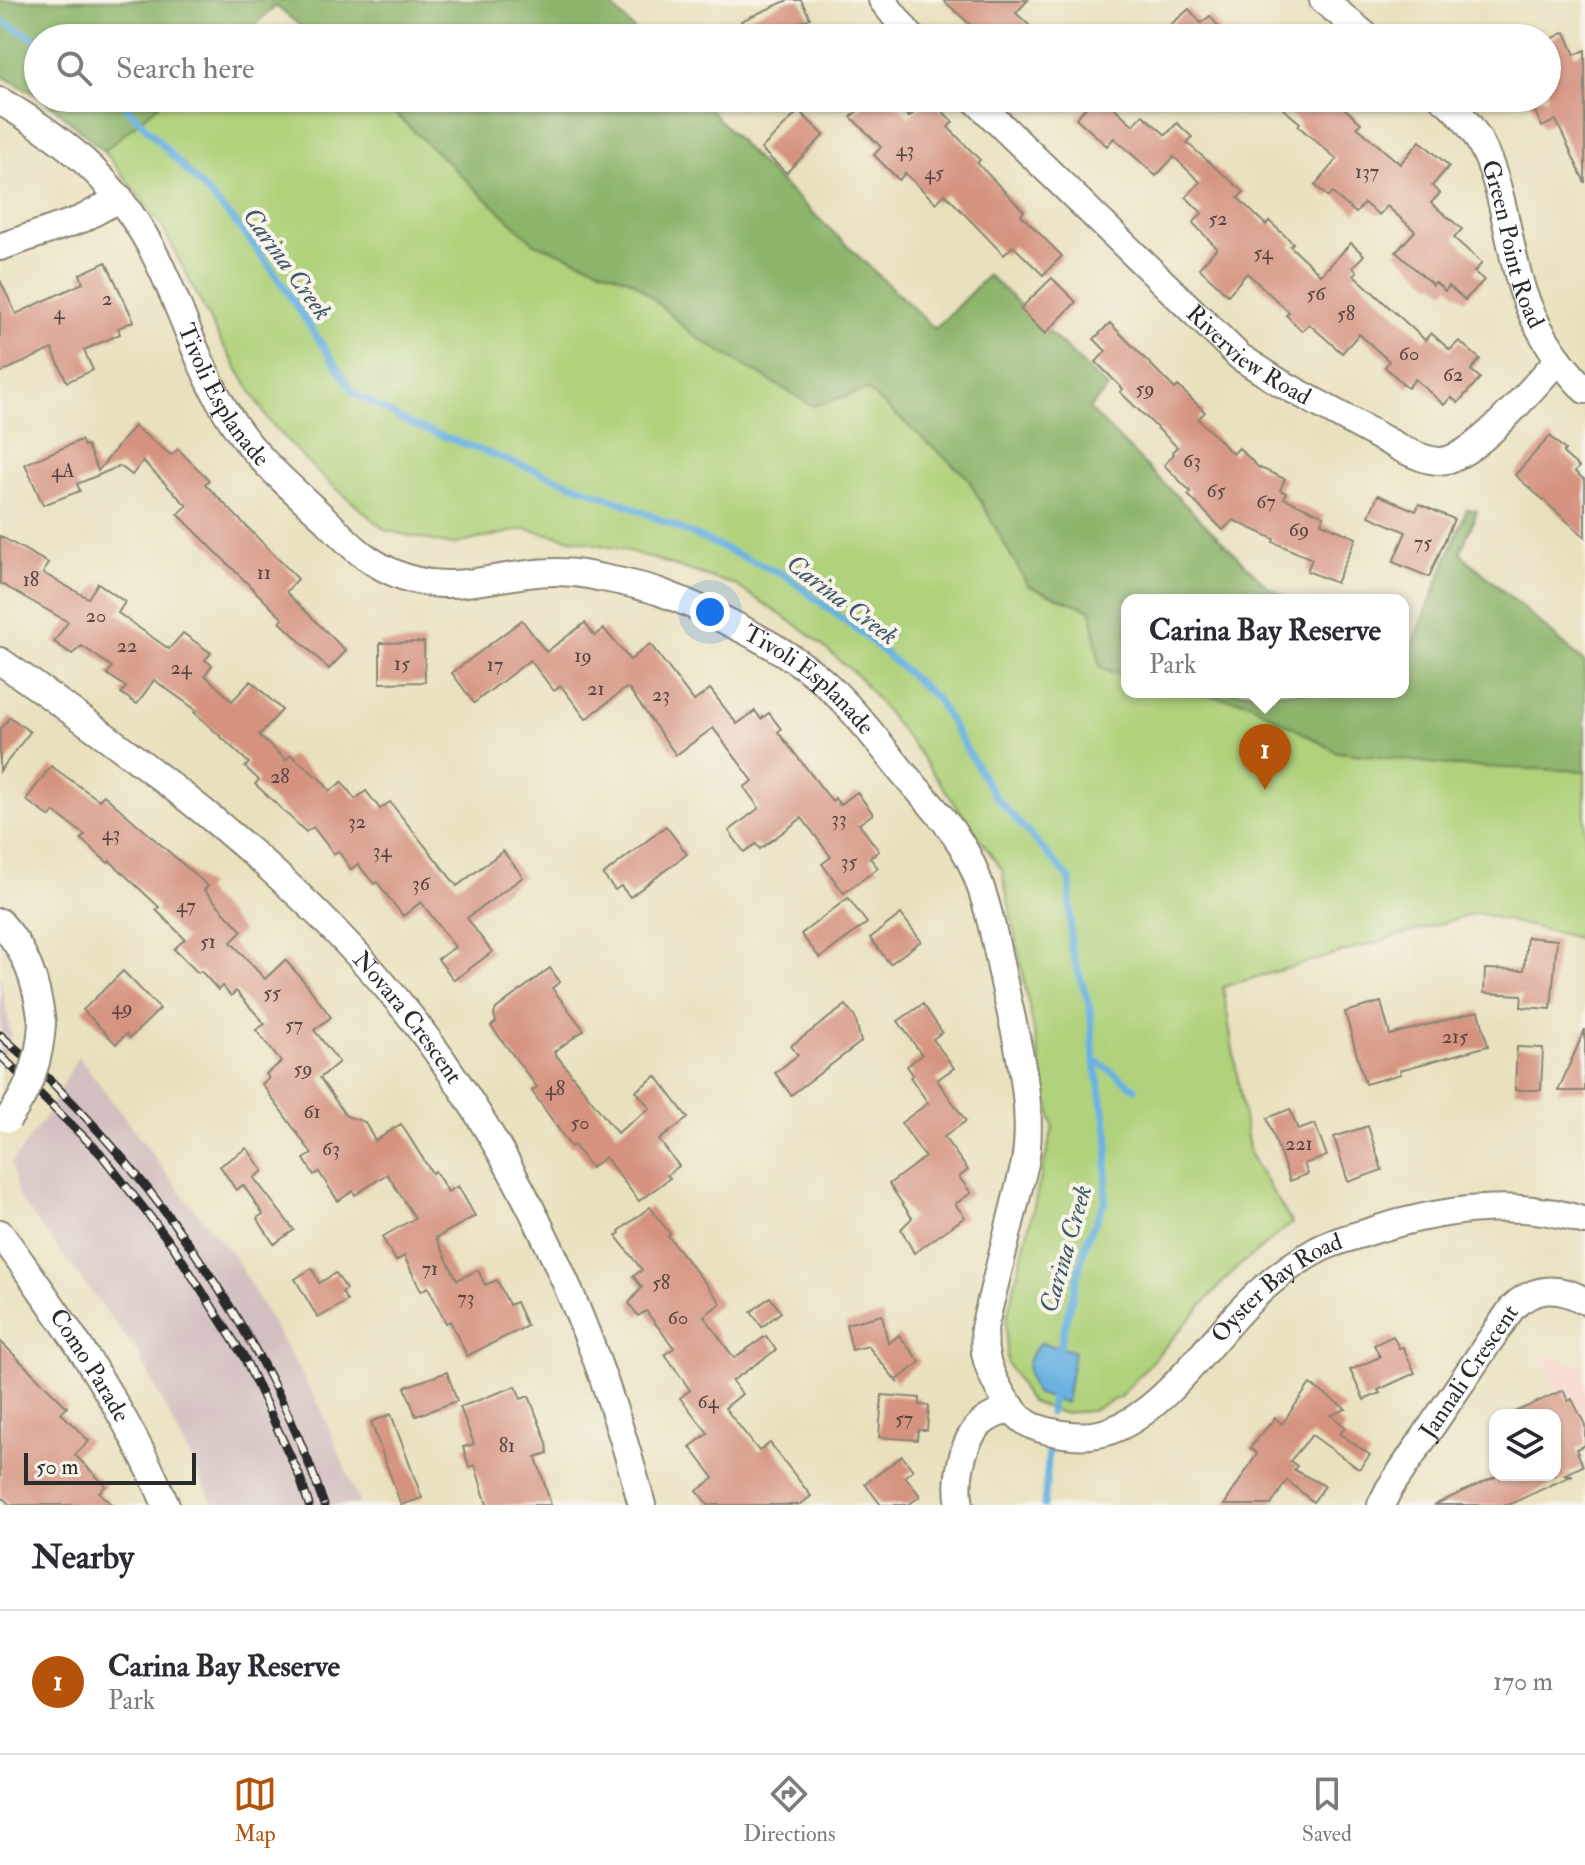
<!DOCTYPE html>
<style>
:root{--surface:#fff;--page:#f7f7f7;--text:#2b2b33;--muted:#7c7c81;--line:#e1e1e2;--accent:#b45309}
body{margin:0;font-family:"IM FELL Double Pica",serif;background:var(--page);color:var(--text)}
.controls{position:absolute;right:24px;bottom:24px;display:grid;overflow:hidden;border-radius:16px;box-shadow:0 2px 6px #0004}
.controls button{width:72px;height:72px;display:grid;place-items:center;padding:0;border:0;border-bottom:2px solid var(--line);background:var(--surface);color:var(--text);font:40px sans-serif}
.scale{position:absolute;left:24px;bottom:20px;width:172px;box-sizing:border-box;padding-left:8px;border:4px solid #2b2b2b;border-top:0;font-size:22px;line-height:28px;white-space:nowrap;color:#2b2b2b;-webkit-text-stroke:6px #f7f3e8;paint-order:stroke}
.you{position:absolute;left:710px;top:612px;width:28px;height:28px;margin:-20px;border:6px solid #fff;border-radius:50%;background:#1a73e8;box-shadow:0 0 0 12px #1a73e833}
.badge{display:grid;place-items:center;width:52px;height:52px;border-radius:50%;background:var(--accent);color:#fff;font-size:26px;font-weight:700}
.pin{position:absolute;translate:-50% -66px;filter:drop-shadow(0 2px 4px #0008)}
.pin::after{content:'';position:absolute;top:42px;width:28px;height:24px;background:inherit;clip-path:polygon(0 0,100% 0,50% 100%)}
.popup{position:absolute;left:1121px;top:594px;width:288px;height:104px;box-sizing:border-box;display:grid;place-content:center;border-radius:16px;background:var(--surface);filter:drop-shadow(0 2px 6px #0005);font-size:26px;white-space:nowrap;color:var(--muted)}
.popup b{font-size:30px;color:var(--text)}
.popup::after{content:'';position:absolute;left:50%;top:100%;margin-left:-16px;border:16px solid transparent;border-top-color:var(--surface)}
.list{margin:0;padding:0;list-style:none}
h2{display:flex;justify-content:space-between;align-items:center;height:104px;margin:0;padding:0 32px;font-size:34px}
h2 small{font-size:26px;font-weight:400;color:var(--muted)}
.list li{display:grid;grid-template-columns:52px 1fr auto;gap:24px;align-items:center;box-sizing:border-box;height:144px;padding:0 32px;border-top:2px solid var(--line)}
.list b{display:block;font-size:30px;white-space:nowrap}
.list p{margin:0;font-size:26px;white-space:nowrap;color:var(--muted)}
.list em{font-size:26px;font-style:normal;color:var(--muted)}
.icon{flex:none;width:44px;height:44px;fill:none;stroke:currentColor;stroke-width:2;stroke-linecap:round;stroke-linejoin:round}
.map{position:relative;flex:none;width:1585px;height:1505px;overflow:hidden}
.search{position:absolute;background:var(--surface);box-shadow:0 2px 6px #0004;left:24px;right:24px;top:24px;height:88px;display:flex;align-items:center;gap:20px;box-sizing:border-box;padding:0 28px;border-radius:44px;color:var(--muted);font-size:30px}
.sheet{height:248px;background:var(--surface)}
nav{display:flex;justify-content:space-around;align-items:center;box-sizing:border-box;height:112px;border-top:2px solid var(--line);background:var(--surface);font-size:22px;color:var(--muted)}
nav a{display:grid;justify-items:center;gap:4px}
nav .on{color:var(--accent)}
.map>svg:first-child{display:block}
</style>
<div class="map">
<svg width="1585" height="1505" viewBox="0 0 1585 1505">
<rect width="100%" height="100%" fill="#f7f3e8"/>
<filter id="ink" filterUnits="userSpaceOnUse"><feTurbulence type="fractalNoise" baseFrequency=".0125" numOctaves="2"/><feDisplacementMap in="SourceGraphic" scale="16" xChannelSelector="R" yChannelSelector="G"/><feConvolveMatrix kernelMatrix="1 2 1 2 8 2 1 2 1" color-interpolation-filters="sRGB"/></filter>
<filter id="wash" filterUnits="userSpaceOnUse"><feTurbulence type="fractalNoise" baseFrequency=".006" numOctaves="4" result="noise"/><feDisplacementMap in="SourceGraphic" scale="32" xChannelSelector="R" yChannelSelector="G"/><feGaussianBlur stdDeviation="1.8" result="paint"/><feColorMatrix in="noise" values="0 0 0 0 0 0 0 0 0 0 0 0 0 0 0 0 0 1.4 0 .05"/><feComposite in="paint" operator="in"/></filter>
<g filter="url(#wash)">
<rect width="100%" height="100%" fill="#e9e1be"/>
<polygon fill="#f7d1c6" points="1540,1355 1585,1365 1585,1441"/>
<g fill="#d2bfbf">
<polygon points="0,973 11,1034 0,1065"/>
<polygon points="78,1056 189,1203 234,1256 322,1410 360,1505 214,1505 138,1353 19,1198 11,1164 46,1116"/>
</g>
<polygon fill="#b0d27b" stroke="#6e7e53" stroke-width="2" points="43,98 558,98 1127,600 1127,692 1403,692 1403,656 1408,657 1467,509 1477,511 1460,553 1585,663 1585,940 1477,913 1223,987 1250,1155 1292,1223 1233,1271 1120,1397 1091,1411 1062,1413 1030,1402 1007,1363 1006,1321 1053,1127 1002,870 918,752 859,677 804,630 735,585 629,551 525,529 451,545 385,530 315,470 269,421 220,340 162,226 104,151"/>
<g fill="#8cb46b" stroke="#5c704b" stroke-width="2">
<polygon points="0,0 606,0 642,38 315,38 276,6 239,38 38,38 38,96 0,75"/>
<polygon points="43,98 167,98 104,151"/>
<polygon points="378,98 699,98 753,156 935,329 988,275 1108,388 1089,409 1267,586 1292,600 1127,600 1127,677 1100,668 1091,610 1028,586 967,477 867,390 813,406 694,336 633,281 534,243"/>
<polygon points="1467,509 1477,511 1460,553 1585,663 1585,771 1455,766 1337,752 1245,701 1177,692 1403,692 1403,656 1408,657"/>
</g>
<path fill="#6ab2e2" stroke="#4a6e86" stroke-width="2" d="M1041,1343L1074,1351L1066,1403L1035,1393C1026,1372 1022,1360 1041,1343Z"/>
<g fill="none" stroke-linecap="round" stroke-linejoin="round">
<g stroke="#6ab2e2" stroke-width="7">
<polyline points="0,20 38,40"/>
<polyline points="118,98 238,225 274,272 354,393 410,424 618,501 786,576 871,641 936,698 994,795 1070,879 1071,949 1090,1007 1094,1059 1109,1136 1105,1201 1086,1242 1057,1356"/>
<polyline points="1094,1059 1135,1088"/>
<polyline points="1050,1413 1052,1392"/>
<polyline points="1044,1505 1049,1451"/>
</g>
</g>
<g id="blocks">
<g fill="#d5927f">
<polygon points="788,0 801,0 810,18 766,38 749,38 741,21"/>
<polygon points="943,0 1028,0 1016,13 1043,38 985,38"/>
<polygon points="1189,9 1201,23 1210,16 1221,30 1213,38 1155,38"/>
<polygon points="1565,32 1575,55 1585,50 1585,183 1556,120 1542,127 1529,98 1547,98 1547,41"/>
<polygon points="871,98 890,98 909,117 930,98 953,122 948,127 980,160 977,163 1024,211 1021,215 1062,256 1043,275 1013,246 1004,255 945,194 936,203 905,173 899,180 874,155 881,147 851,117"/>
<polygon points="1095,98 1104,98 1133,125 1143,115 1166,135 1177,123 1192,137 1187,143 1244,192 1238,198 1266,225 1269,221 1293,243 1290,246 1321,275 1351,243 1364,255 1353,267 1357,272 1354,275 1425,340 1431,333 1450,350 1459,341 1480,359 1471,370 1480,378 1458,403 1451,397 1444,405 1415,379 1408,388 1385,367 1389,361 1359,334 1342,353 1309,324 1302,331 1286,315 1289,312 1247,273 1228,295 1199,268 1217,248 1193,223 1202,213 1186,197 1200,182 1174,157 1156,176 1114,138 1107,146 1076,118"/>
<polygon points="1270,98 1348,98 1342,106 1361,123 1357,127 1400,164 1420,141 1449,166 1432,186 1440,193 1431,203 1462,229 1454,238 1482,263 1474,272 1484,280 1465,300 1449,286 1445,291 1435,282 1433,285 1396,252 1415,231 1387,206 1379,215 1364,203 1356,213 1332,193 1328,197 1315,185 1337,159 1298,126 1300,123"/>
<polygon points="799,111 824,135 786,173 761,149"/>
<polygon points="106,262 134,321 118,328 120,334 84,350 93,370 67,382 52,349 0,373 0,280 16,314 83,283 80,274"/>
<polygon points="1052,278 1076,302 1045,334 1020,309"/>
<polygon points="1110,323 1175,389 1178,386 1205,412 1198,419 1233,454 1239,448 1258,467 1285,479 1280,490 1286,493 1284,498 1324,516 1321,523 1356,538 1336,583 1307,571 1312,559 1273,542 1274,539 1233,520 1223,530 1188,495 1191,492 1164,465 1174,454 1172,452 1177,447 1120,392 1123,389 1096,362 1106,351 1094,339"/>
<polygon points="134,426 171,455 178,449 209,480 205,484 298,579 286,592 346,651 329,669 280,622 283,619 178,514 187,506 143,461 132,475 120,466 77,484 80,491 43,505 25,464 81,440 84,446 87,445 98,471"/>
<polygon points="1550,436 1565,450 1563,453 1579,467 1575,472 1585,480 1585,537 1515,475"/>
<polygon points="1378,495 1416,511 1419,504 1454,519 1429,577 1393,562 1406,532 1369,516"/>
<polygon points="0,536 48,563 43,573 88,598 98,583 125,602 118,613 169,649 183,633 211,653 205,660 212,665 205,675 232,701 251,681 282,710 259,735 286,760 291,755 321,780 330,791 342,782 355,799 366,791 380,809 390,802 457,886 503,851 523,877 467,918 492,952 454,980 438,959 455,947 421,902 403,916 377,882 374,884 358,864 351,869 338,851 334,854 313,827 306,832 255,784 259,780 245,767 249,763 194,712 196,710 154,680 137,704 121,693 126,687 107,674 112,667 82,646 72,654 54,642 68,622 0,583"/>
<polygon points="522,620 546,652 585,623 595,636 604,629 630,660 650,644 694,701 710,689 737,724 755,711 761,719 769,713 781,729 778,732 832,801 835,798 840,805 857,792 873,814 859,824 879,851 870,858 878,868 844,893 822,864 831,857 802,818 760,849 756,844 744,852 729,831 759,808 744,787 753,781 713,728 676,755 629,689 626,688 586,719 561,686 554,691 530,660 474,703 452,673"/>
<polygon points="424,642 425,682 380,683 380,643"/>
<polygon points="10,717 30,732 0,771 0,730"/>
<polygon points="51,766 99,800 104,795 208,886 204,890 242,931 231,942 265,979 285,960 303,980 331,1017 314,1030 339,1062 320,1078 346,1116 365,1122 375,1141 401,1124 432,1173 435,1171 448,1192 458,1186 475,1216 436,1238 457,1280 478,1270 485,1285 497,1280 509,1305 516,1302 527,1326 467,1356 450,1321 446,1323 428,1287 421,1291 404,1256 396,1261 382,1237 415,1218 387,1174 355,1195 353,1191 338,1201 319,1172 314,1175 304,1159 312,1154 262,1084 269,1078 266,1074 281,1062 256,1030 265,1024 236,991 231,996 222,986 218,990 201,971 198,973 174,949 185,939 156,910 159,907 110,861 108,863 81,839 85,835 54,812 50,817 26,800"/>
<polygon points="666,826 687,854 630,897 621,886 615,890 603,875"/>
<polygon points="848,898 867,923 820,958 801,934"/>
<polygon points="901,914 921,941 890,964 870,938"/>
<polygon points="1527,937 1557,940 1551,1009 1521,1007 1522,995 1484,993 1485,969 1524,970"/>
<polygon points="550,968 560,982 552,988 584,1030 554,1052 617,1133 650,1108 636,1091 656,1076 688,1118 659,1140 679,1166 667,1175 670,1178 639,1201 605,1157 591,1168 574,1145 571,1147 532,1091 537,1087 491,1026 496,1022 494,1014 496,1009"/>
<polygon points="123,971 160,1009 130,1038 126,1034 116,1044 83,1010"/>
<polygon points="1381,1002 1390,1035 1479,1011 1488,1046 1400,1070 1401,1074 1365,1084 1345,1012"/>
<polygon points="923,1004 942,1032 933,1039 954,1068 937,1080 966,1121 944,1137 968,1170 959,1177 971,1193 955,1204 965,1217 914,1253 901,1229 912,1218 889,1184 925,1157 901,1123 928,1103 910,1077 913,1075 907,1066 922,1055 898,1021"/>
<polygon points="846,1005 855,1017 861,1042 791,1095 775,1073 798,1055 791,1046"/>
<polygon points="1585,1029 1585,1091 1558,1091"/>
<polygon points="1517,1047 1543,1048 1541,1090 1515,1090"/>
<polygon points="1290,1109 1298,1130 1315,1124 1327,1156 1304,1164 1308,1174 1290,1181 1267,1118"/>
<polygon points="1368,1126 1382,1170 1348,1182 1334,1137"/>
<polygon points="247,1148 263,1171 254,1178 294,1230 274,1244 257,1218 263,1214 243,1185 236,1190 220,1166"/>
<polygon points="650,1207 670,1234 668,1236 721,1303 704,1316 734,1358 766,1336 776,1350 732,1381 742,1394 725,1408 759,1451 770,1443 811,1496 800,1505 708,1505 697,1491 714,1478 690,1447 708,1433 680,1398 690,1390 665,1354 674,1348 646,1311 638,1316 629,1303 642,1287 633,1276 642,1270 616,1236 620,1233 619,1231"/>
<polygon points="312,1268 319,1283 336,1273 346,1289 342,1292 347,1301 318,1318 295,1279"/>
<polygon points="770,1297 781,1312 762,1327 751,1312"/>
<polygon points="882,1315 888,1344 899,1335 920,1362 897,1380 898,1383 868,1346 852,1350 846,1324"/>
<polygon points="1393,1336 1399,1348 1403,1347 1415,1373 1378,1390 1380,1393 1364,1400 1350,1370 1380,1357 1374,1345"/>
<polygon points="0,1341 67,1407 61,1413 89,1441 75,1455 106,1486 99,1492 112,1505 10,1505 0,1495"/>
<polygon points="447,1372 457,1401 416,1416 405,1387"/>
<polygon points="1310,1384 1346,1409 1331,1415 1345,1427 1340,1434 1370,1455 1359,1469 1312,1435 1290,1461 1297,1466 1294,1470 1325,1486 1313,1502 1287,1480 1271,1505 1224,1505 1257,1454 1250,1448 1275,1418 1282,1424"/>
<polygon points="516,1386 521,1399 529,1396 547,1443 548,1453 536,1457 551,1505 487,1505 475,1465 469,1467 463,1447 474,1444 460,1407"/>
<polygon points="1563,1390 1568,1401 1572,1399 1585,1425 1585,1445 1576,1449 1583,1466 1563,1475 1573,1475 1508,1505 1434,1505 1499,1475 1555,1475 1555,1415 1509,1415"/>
<polygon points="882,1395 920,1398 920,1405 929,1406 927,1430 918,1430 917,1440 879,1437"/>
<polygon points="391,1414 422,1498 401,1505 371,1422"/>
<polygon points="902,1456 913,1470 905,1476 920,1496 908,1505 881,1505 865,1484"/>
</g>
</g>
</g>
<g filter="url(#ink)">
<use href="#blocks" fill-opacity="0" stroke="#8a8674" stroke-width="2"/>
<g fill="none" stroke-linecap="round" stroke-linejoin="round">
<g stroke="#8a8674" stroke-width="30">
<g id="minor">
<polyline points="882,0 912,38"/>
<polyline points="1323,0 1369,38"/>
<path id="s1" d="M973,98L1240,357L1279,382L1404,450C1415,455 1427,461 1440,461C1475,460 1534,385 1559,359"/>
<path id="s2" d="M1442,98C1504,144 1501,224 1523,292C1536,329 1558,362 1585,390"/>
<path id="s3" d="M0,101C70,142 122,186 158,261C182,310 197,363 225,410C250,453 288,485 324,518C337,531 351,547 366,557C448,615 506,559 588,575C612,580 637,584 660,592C706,609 781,646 818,677C851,705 878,742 905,775C930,804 958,832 973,867C991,909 998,957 1008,1001C1020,1054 1034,1109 1025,1163L984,1328C985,1336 984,1345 985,1352C989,1375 1008,1412 1029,1424C1039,1430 1052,1432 1063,1434C1081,1437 1100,1436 1117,1428C1165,1407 1207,1346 1243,1308C1263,1287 1289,1266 1314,1252C1329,1243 1348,1238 1365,1233C1435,1210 1514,1197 1585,1221"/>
<polyline points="0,247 82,219 120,198"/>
<path id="s4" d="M0,661C147,763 303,878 414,1021C522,1162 597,1333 642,1505"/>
<path d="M0,922C27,951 37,984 42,1023"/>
<path id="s5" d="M0,1233C62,1318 125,1408 166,1505"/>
<path d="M960,1505C955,1481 962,1438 983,1422C991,1415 1003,1412 1012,1407"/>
<path id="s6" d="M1381,1505L1389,1489L1512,1308C1534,1286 1559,1286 1585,1301"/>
</g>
</g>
<use href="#minor" stroke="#fff" stroke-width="26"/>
<g stroke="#2b2b2b" stroke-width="9">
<g id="rail">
<path d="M0,1035C138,1152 267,1333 324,1505"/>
<polyline points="0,1055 100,1153 173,1246 244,1357 299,1475 309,1505"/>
</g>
</g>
<use href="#rail" stroke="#f7f3e8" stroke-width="6" stroke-dasharray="18" stroke-linecap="butt"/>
<g stroke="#8a8674" stroke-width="30" stroke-linecap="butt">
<path id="minor-bridge" d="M8,1119C30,1088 40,1060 42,1023"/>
</g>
<use href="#minor-bridge" stroke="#fff" stroke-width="26"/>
</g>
</g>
<g text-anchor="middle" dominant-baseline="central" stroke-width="8" stroke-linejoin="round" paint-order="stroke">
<g font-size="20" fill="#564540">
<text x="905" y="149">43</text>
<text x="1367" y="171">137</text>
<text x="934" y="172">45</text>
<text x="1218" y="218">52</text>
<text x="1263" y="252">54</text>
<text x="1316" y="293">56</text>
<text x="107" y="298">2</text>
<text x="59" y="312">4</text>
<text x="1346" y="313">58</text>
<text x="1409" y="353">60</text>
<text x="1453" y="374">62</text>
<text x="1145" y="388">59</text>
<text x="1192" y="460">63</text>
<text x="63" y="470">4A</text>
<text x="1216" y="490">65</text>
<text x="1266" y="501">67</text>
<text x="1299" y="529">69</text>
<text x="1423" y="542">75</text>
<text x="264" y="572">11</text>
<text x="31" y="579">18</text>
<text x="96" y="615">20</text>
<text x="127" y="645">22</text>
<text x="583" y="655">19</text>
<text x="402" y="663">15</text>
<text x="495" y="664">17</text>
<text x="181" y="667">24</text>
<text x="596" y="688">21</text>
<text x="661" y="694">23</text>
<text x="280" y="776">28</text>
<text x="839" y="818">33</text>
<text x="357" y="821">32</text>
<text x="111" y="833">43</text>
<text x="382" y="850">34</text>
<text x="849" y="861">35</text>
<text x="421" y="883">36</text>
<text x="186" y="905">47</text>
<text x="208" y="941">51</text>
<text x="272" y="992">55</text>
<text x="122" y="1007">49</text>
<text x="294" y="1024">57</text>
<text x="1455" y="1036">215</text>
<text x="303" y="1068">59</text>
<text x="555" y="1088">48</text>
<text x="312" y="1111">61</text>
<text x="580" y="1122">50</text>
<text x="1299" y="1143">221</text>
<text x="331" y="1148">63</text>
<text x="430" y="1268">71</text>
<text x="661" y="1282">58</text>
<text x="466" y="1297">73</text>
<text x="678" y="1317">60</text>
<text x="708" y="1401">64</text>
<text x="904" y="1418">57</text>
<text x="507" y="1445">81</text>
</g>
<g font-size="24" fill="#2b2b2b" stroke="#f7f3e8">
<text stroke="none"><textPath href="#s2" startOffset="166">Green Point Road</textPath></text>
<text stroke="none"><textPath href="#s1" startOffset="378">Riverview Road</textPath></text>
<text stroke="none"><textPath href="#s3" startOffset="378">Tivoli Esplanade</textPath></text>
<text stroke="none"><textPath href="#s3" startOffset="1074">Tivoli Esplanade</textPath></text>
<text stroke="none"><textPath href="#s4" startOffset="544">Novara Crescent</textPath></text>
<text stroke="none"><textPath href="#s3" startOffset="2214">Oyster Bay Road</textPath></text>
<text stroke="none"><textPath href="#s5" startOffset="160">Como Parade</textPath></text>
<text stroke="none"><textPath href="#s6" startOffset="160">Jannali Crescent</textPath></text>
</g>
<g font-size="26" font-style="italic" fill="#415a6b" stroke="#f7f3e8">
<text transform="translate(287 264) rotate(54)">Carina Creek</text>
<text transform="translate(842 600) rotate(37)">Carina Creek</text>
<text transform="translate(1066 1249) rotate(-74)">Carina Creek</text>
</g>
</g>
</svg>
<div class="controls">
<button><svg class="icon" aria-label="layers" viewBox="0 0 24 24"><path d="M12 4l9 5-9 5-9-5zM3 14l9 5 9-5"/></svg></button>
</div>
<div class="scale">50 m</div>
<div class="you"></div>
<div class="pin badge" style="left:1265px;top:790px">1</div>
<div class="popup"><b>Carina Bay Reserve</b>Park</div>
<div class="search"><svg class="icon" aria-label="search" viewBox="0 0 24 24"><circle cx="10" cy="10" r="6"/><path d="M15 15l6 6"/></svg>Search here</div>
</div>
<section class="sheet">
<h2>Nearby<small></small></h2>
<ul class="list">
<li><span class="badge">1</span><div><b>Carina Bay Reserve</b><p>Park</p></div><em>170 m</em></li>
</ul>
</section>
<nav>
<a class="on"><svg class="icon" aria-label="map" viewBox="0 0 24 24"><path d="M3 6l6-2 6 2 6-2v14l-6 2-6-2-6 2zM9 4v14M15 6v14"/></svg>Map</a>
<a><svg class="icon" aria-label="directions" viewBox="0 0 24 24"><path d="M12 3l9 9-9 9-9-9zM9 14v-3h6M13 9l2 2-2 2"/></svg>Directions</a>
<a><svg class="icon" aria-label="saved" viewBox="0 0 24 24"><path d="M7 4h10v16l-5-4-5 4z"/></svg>Saved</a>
</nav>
